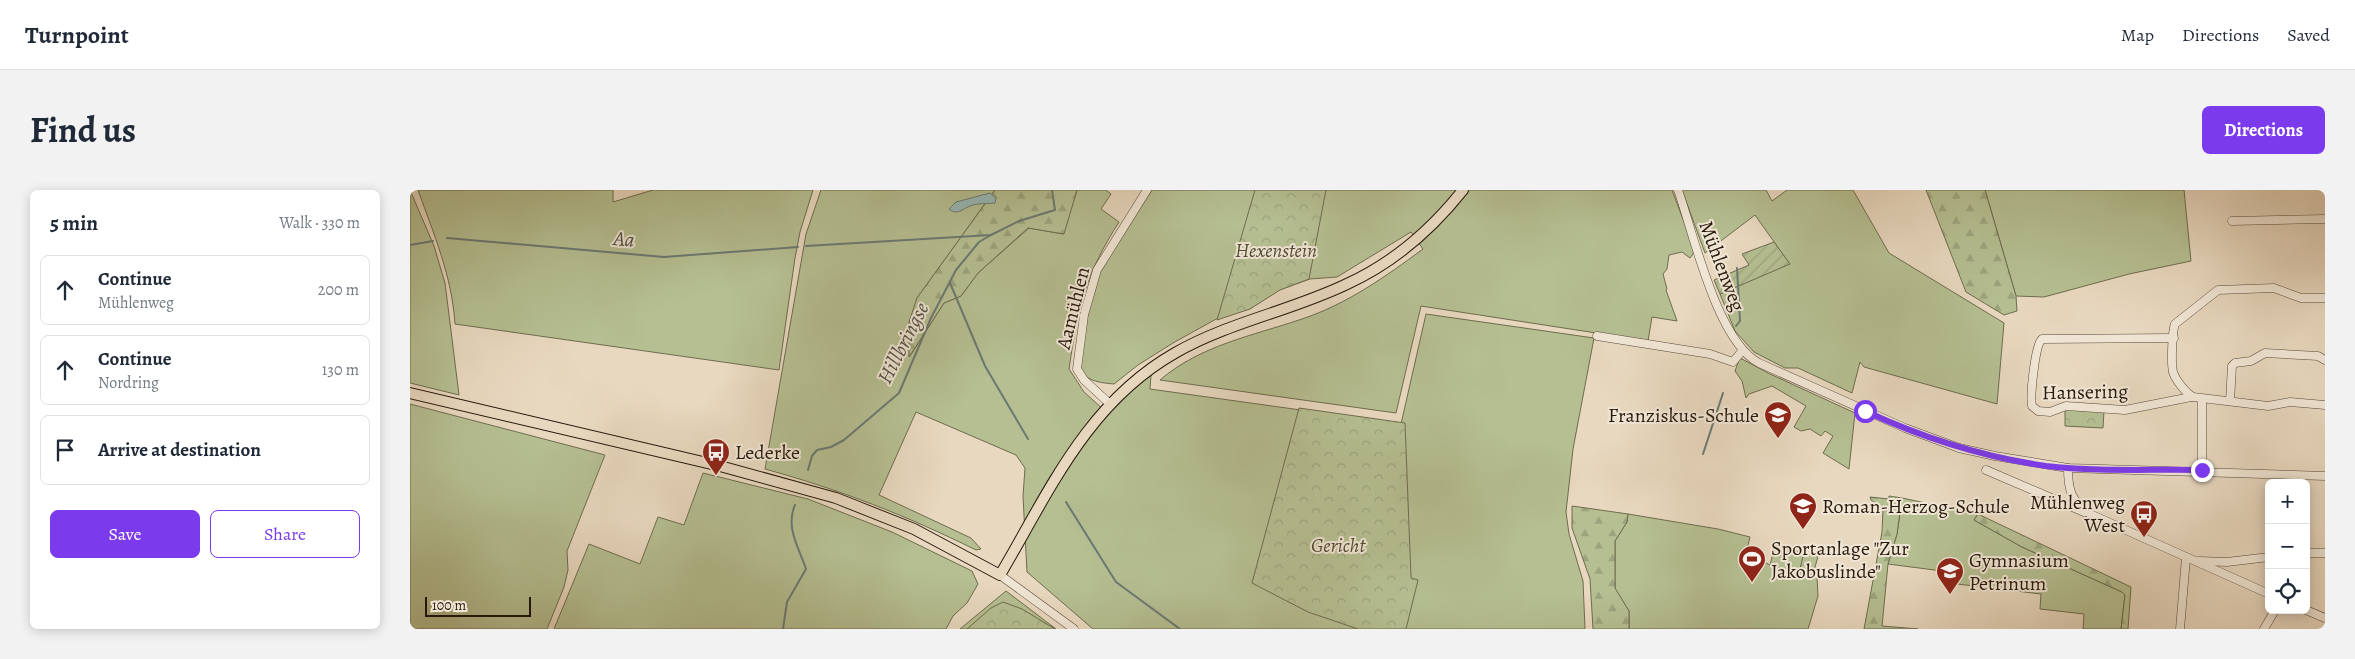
<!DOCTYPE html>
<meta charset="utf-8">
<style>
:root{--surface:#fff;--page:#f2f2f3;--text:#1f2937;--muted:#747a83;--line:#e0e1e3;--accent:#7c3aed}
body{margin:0;font-family:Alegreya,serif;background:var(--page);color:var(--text)}
.controls{position:absolute;right:15px;bottom:15px;display:grid;overflow:hidden;border-radius:8px;box-shadow:0 2px 12px #0003}
.controls button{width:45px;height:45px;display:grid;place-items:center;padding:0;border:0;border-bottom:1px solid var(--line);background:var(--surface);color:var(--text);font:25px sans-serif}
.scale{position:absolute;left:15px;bottom:12px;width:106px;box-sizing:border-box;padding-left:5px;border:2px solid #27190c;border-top:0;font-size:14px;line-height:18px;white-space:nowrap;color:#27190c;-webkit-text-stroke:4px #f0e6d5;paint-order:stroke}
.stop{position:absolute;width:15px;height:15px;margin:-11px;border:4px solid #7c3aed;border-radius:50%;background:#fff}
.stop.end{background:#7c3aed;border-color:#fff;box-shadow:0 1px 5px #0008}
.list{margin:0;padding:0;list-style:none}
h2{display:flex;justify-content:space-between;align-items:center;height:65px;margin:0;padding:0 20px;font-size:21px}
h2 small{font-size:16px;font-weight:400;color:var(--muted)}
.list li{display:grid;grid-template-columns:32px 1fr auto;gap:15px;align-items:center;box-sizing:border-box;height:70px;margin:0 10px 10px;padding:0 10px;border:1px solid var(--line);border-radius:8px}
.list b{display:block;font-size:19px;white-space:nowrap}
.list p{margin:0;font-size:16px;white-space:nowrap;color:var(--muted)}
.list em{font-size:16px;font-style:normal;color:var(--muted)}
.actions{display:flex;gap:10px;padding:15px 20px}
.actions a{flex:1;padding:11px 0;border:1px solid var(--accent);border-radius:8px;text-align:center;font-size:18px;color:var(--accent)}
.actions .main{background:var(--accent);color:#fff}
.icon{flex:none;width:28px;height:28px;fill:none;stroke:currentColor;stroke-width:2;stroke-linecap:round;stroke-linejoin:round}
.map{position:relative;flex:none;width:1915px;height:439px;overflow:hidden;border-radius:8px}
header{display:flex;align-items:center;gap:30px;box-sizing:border-box;height:70px;padding:0 25px;background:var(--surface);border-bottom:1px solid var(--line)}
header strong{font-size:24px}
nav{display:flex;gap:28px;margin-inline-start:auto;font-size:18px}
.intro{display:flex;align-items:center;justify-content:space-between;box-sizing:border-box;height:120px;padding:0 30px}
h1{margin:0;font-size:35px}
.button{padding:12px 22px;border-radius:8px;background:var(--accent);color:#fff;font-size:18px;font-weight:700}
main{display:flex;gap:30px;padding:0 30px}
aside{flex:1;background:var(--surface);border-radius:8px;box-shadow:0 2px 12px #0003}
.map>svg:first-child{display:block}
</style>
<header>
<strong>Turnpoint</strong>
<nav><a>Map</a><a>Directions</a><a>Saved</a></nav>
</header>
<div class="intro"><h1>Find us</h1><a class="button">Directions</a></div>
<main>
<aside>
<h2>5 min<small>Walk · 330 m</small></h2>
<ul class="list">
<li><svg class="icon" aria-label="ahead" viewBox="0 0 24 24"><path d="M12 20V5M6 11l6-6 6 6"/></svg><div><b>Continue</b><p>Mühlenweg</p></div><em>200 m</em></li>
<li><svg class="icon" aria-label="ahead" viewBox="0 0 24 24"><path d="M12 20V5M6 11l6-6 6 6"/></svg><div><b>Continue</b><p>Nordring</p></div><em>130 m</em></li>
<li><svg class="icon" aria-label="arrive" viewBox="0 0 24 24"><path d="M6 21V4h12l-3 4 3 4H6"/></svg><div><b>Arrive at destination</b></div></li>
</ul>
<div class="actions"><a class="main">Save</a><a>Share</a></div>
</aside>
<div class="map">
<svg width="1915" height="439" viewBox="0 0 1915 439">
<defs>
<pattern id="forest-firs" width="22" height="20" patternUnits="userSpaceOnUse" patternTransform="scale(1.25)"><rect width="22" height="20" fill="#b5bf92"/><path d="M5 1l3.5 6h-7zM16 11l3.5 6h-7z" fill="#9ca47d"/></pattern>
<pattern id="park-crowns" width="20" height="18" patternUnits="userSpaceOnUse" patternTransform="scale(1.25)"><rect width="20" height="18" fill="#b5bf92"/><path d="M2 6a3 3 0 1 1 6 0M12 15a3 3 0 1 1 6 0" fill="none" stroke="#9ca47d"/></pattern>
<pattern id="garden-furrows" width="10" height="10" patternUnits="userSpaceOnUse" patternTransform="scale(1.25)"><rect width="10" height="10" fill="#b5bf92"/><path d="M-1 1l2-2M0 10L10 0M9 11l2-2" fill="none" stroke="#9ca47d"/></pattern>
</defs>
<rect width="100%" height="100%" fill="#e8d8bf"/>
<filter id="stains"><feTurbulence type="fractalNoise" baseFrequency=".004" numOctaves="4"/><feColorMatrix values="0 0 0 0 .2 0 0 0 0 .09 0 0 0 0 .02 0 0 0 .5 -.17"/></filter>
<radialGradient id="worn" r=".72"><stop offset=".6" stop-color="#630" stop-opacity="0"/><stop offset="1" stop-color="#630" stop-opacity=".3"/></radialGradient>
<g fill="#b5bf92" stroke="#6e6c4f">
<polygon points="0,0 24,56 35,93 49,205 0,193"/>
<path d="M8,0H203V12L243,0H403L390,42L385,68L369,180L45,134C42,86 24,45 8,0Z"/>
<path d="M411,0H585L507,108L500,166L534,113L551,106L568,83L619,38L653,44L667,0H696L701,4L691,19L709,32C675,85 668,118 659,179L674,202L694,220L741,185L740,199L991,234L1016,124L1184,148L1163,259L1156,322L1159,344L1173,391L1175,439H683L617,382L613,306L615,278L606,265L506,222L469,305L561,348L571,359L566,360C495,325 431,300 355,279L396,44Z"/>
<path d="M742,0H1262L1285,61L1280,68L1272,62L1259,65L1257,79L1253,84L1257,99L1256,100L1267,131L1242,127L1238,151L1011,116L986,223L750,190C791,155 842,146 892,129C937,114 975,87 1013,59L1001,42L927,87L900,89L869,100L841,118L808,128L763,153L728,175L704,194C694,193 679,192 673,183C661,166 686,84 696,67C709,44 727,22 742,0Z"/>
<polygon points="1272,0 1356,0 1362,11 1377,0 1443,0 1479,63 1594,133 1587,214 1454,177 1450,172 1442,203 1388,178 1375,178 1344,162 1325,141 1310,104 1379,73 1345,25 1295,63"/>
<polygon points="1575,0 1774,0 1781,71 1719,84 1634,107 1606,106"/>
<polygon points="1332,169 1360,184 1445,223 1439,279 1413,263 1423,246 1415,241 1411,246 1400,239 1391,241 1384,237 1396,216 1362,196 1339,204 1336,208 1332,191 1325,181 1329,170"/>
<polygon points="0,214 195,265 157,361 158,380 154,397 137,439 0,439"/>
<polygon points="293,283 398,309 482,342 562,381 568,394 557,413 543,426 536,439 144,439 179,354 230,374 248,327 274,335"/>
<polygon points="1492,308 1568,324 1564,330 1612,357 1712,402 1715,405 1711,439 1673,439 1674,424 1630,419 1631,404 1539,393 1540,382 1478,374 1487,344"/>
<polygon points="1218,324 1308,339 1340,347 1336,363 1360,375 1365,355 1394,363 1390,382 1407,387 1408,406 1398,439 1219,439 1219,421 1205,399 1205,351 1217,332"/>
<polygon points="596,401 646,439 550,439"/>
</g>
<g fill="url(#forest-firs)" stroke="#6e6c4f">
<polygon points="585,0 667,0 654,44 618,38 568,83 551,106 534,113 499,167 499,132 507,108"/>
<polygon points="1516,0 1575,0 1606,106 1607,121 1594,125 1556,102"/>
<polygon points="1479,306 1492,308 1487,344 1478,374 1472,436 1508,439 1454,439 1472,342 1473,318 1461,310 1460,307 1479,309"/>
<polygon points="1162,316 1218,324 1217,332 1205,351 1205,398 1219,421 1219,439 1183,439 1180,389 1162,338"/>
<polygon points="1568,324 1721,397 1718,439 1711,439 1715,405 1712,402 1612,357 1564,330"/>
</g>
<g fill="url(#park-crowns)" stroke="#6e6c4f">
<polygon points="845,0 916,0 899,89 870,100 840,119 807,130"/>
<polygon points="889,218 995,233 1001,388 1008,390 996,439 948,439 898,422 842,393"/>
<polygon points="1655,219 1694,221 1693,238 1655,236"/>
<polygon points="1394,363 1408,366 1403,385 1389,382"/>
<polygon points="593,412 612,419 645,439 557,439 581,418"/>
</g>
<polygon fill="url(#garden-furrows)" stroke="#6e6c4f" points="1364,52 1380,74 1310,104 1304,90 1339,75 1332,64"/>
<path fill="#98b9b7" stroke="#6b7973" d="M580,3L586,8L585,13C577,14 567,13 560,16C552,19 547,26 539,19L546,12Z"/>
<g fill="none" stroke-linecap="round" stroke-linejoin="round">
<g stroke="#6b7973" stroke-width="2">
<polyline points="37,48 254,67 388,57"/>
<polyline points="0,55 23,51"/>
<polyline points="396,56 581,45 609,31 645,20 642,0"/>
<polyline points="540,93 575,176 618,249"/>
<polyline points="1326,136 1330,131 1327,78"/>
<polyline points="1293,264 1313,203"/>
<polyline points="398,280 402,266 407,260 421,257 434,250 489,203 521,128 546,80 569,52 581,45"/>
<polyline points="656,312 706,392 770,439"/>
<path d="M373,439L377,412L396,379C389,358 375,337 385,315"/>
</g>
<g stroke="#574939" stroke-width="9">
<g id="minor">
<path d="M1268,0C1284,45 1307,151 1349,173L1495,238L1549,258L1585,266L1658,278L1915,286"/>
<polyline points="1822,31 1915,29"/>
<path d="M1915,108H1891L1864,98L1808,100L1765,134C1762,142 1761,173 1763,182C1766,191 1776,203 1783,207L1858,216L1880,212L1915,215"/>
<polyline points="1187,146 1300,164 1323,172 1332,161"/>
<path d="M1764,148L1632,149C1625,155 1620,205 1622,216L1628,221L1640,222L1656,216L1715,220L1781,207"/>
<polyline points="1820,211 1822,176 1825,173 1841,171 1855,163 1908,166 1915,170"/>
<polyline points="700,214 674,190 667,179 674,125 687,80 737,0"/>
<path d="M1658,278C1658,300 1661,311 1680,324L1859,404"/>
<polyline points="1576,280 1674,322"/>
<polyline points="1792,280 1792,209"/>
<polyline points="1896,363 1915,363"/>
<polyline points="1789,371 1817,372 1859,367"/>
<polyline points="590,385 664,439"/>
<polyline points="1896,420 1915,428"/>
<polyline points="1770,439 1776,368"/>
<polyline points="1854,439 1865,420"/>
</g>
</g>
<g stroke="#27190c" stroke-width="12">
<path id="major" d="M0,203L310,276L426,308L504,339L590,385C639,302 677,213 765,163C819,132 881,121 937,94C983,73 1022,39 1053,0"/>
</g>
<use href="#minor" stroke="#f0e6d5" stroke-width="8"/>
<use href="#major" stroke="#e8d8bf" stroke-width="10"/>
</g>
<g fill="none" stroke-linecap="round" stroke-linejoin="round">
<path stroke="#7c3aed" stroke-width="6" d="M1455,221C1513,248 1573,267 1636,276C1687,282 1740,279 1792,280"/>
</g>
<defs>
<g id="school-pin" transform="scale(1.4375)"><path d="M0 17L-7.5 6A9.5 9.5 0 1 1 7.5 6Z" fill="#8f2418" stroke="#f0e6d5"/><path d="M0-5L7-2L0 1L-7-2ZM-4 1L0 2.5L4 1V4Q0 6-4 4Z" fill="#fff"/></g>
<g id="bus-pin" transform="scale(1.4375)"><path d="M0 17L-7.5 6A9.5 9.5 0 1 1 7.5 6Z" fill="#8f2418" stroke="#f0e6d5"/><path d="M-5-6H5V4H4V6H2V4H-2V6H-4V4H-5ZM-3.5-4V0h7V-4ZM-3.5 1.2v1.5H-2V1.2ZM2 1.2v1.5H3.5V1.2Z" fill="#fff"/></g>
<g id="stadium-pin" transform="scale(1.4375)"><path d="M0 17L-7.5 6A9.5 9.5 0 1 1 7.5 6Z" fill="#8f2418" stroke="#f0e6d5"/><path d="M0-5a6.5 5 0 1 0 0 10a6.5 5 0 1 0 0-10ZM-3.5-1.8h7v3.6h-7Z" fill="#fff"/></g>
</defs>
<g fill-rule="evenodd">
<use href="#school-pin" x="1368" y="225"/>
<use href="#bus-pin" x="306" y="262"/>
<use href="#school-pin" x="1393" y="316"/>
<use href="#bus-pin" x="1734" y="324"/>
<use href="#stadium-pin" x="1342" y="369"/>
<use href="#school-pin" x="1540" y="381"/>
</g>
<g text-anchor="middle" dominant-baseline="central" stroke-width="4" stroke-linejoin="round" paint-order="stroke">
<g font-size="20" font-style="italic" fill="#524b34" stroke="#f0e6d5">
<text x="866" y="60">Hexenstein</text>
<text x="928" y="355">Gericht</text>
</g>
<g font-size="20" fill="#27190c" stroke="#f0e6d5">
<text transform="translate(1312 76) rotate(69)">Mühlenweg</text>
<text transform="translate(663 118) rotate(-76)">Aamühlen</text>
<text transform="translate(1675 202) rotate(-1)">Hansering</text>
</g>
<g font-size="20" fill="#27190c" stroke="#f0e6d5" text-anchor="start">
<text x="1349" y="225" text-anchor="end">Franziskus-Schule</text>
<text x="325" y="262">Lederke</text>
<text x="1715" y="312" text-anchor="end">Mühlenweg<tspan x="1715" dy="23">West</tspan></text>
<text x="1412" y="316">Roman-Herzog-Schule</text>
<text x="1361" y="358">Sportanlage "Zur<tspan x="1361" dy="23">Jakobuslinde"</tspan></text>
<text x="1559" y="370">Gymnasium<tspan x="1559" dy="23">Petrinum</tspan></text>
</g>
<g font-size="21" font-style="italic" fill="#4f5148" stroke="#f0e6d5">
<text transform="translate(214 49) rotate(5)">Aa</text>
<text transform="translate(493 153) rotate(-63)">Hillbringse</text>
</g>
</g>
<rect width="100%" height="100%" filter="url(#stains)"/>
<rect width="100%" height="100%" fill="url(#worn)"/>
</svg>
<div class="controls">
<button>+</button>
<button>−</button>
<button><svg class="icon" aria-label="locate" viewBox="0 0 24 24"><circle cx="12" cy="12" r="6"/><path d="M12 2v4M12 18v4M2 12h4M18 12h4"/></svg></button>
</div>
<div class="scale">100 m</div>
<div class="stop" style="left:1455px;top:221px"></div>
<div class="stop end" style="left:1792px;top:280px"></div>
</div>
</main>
